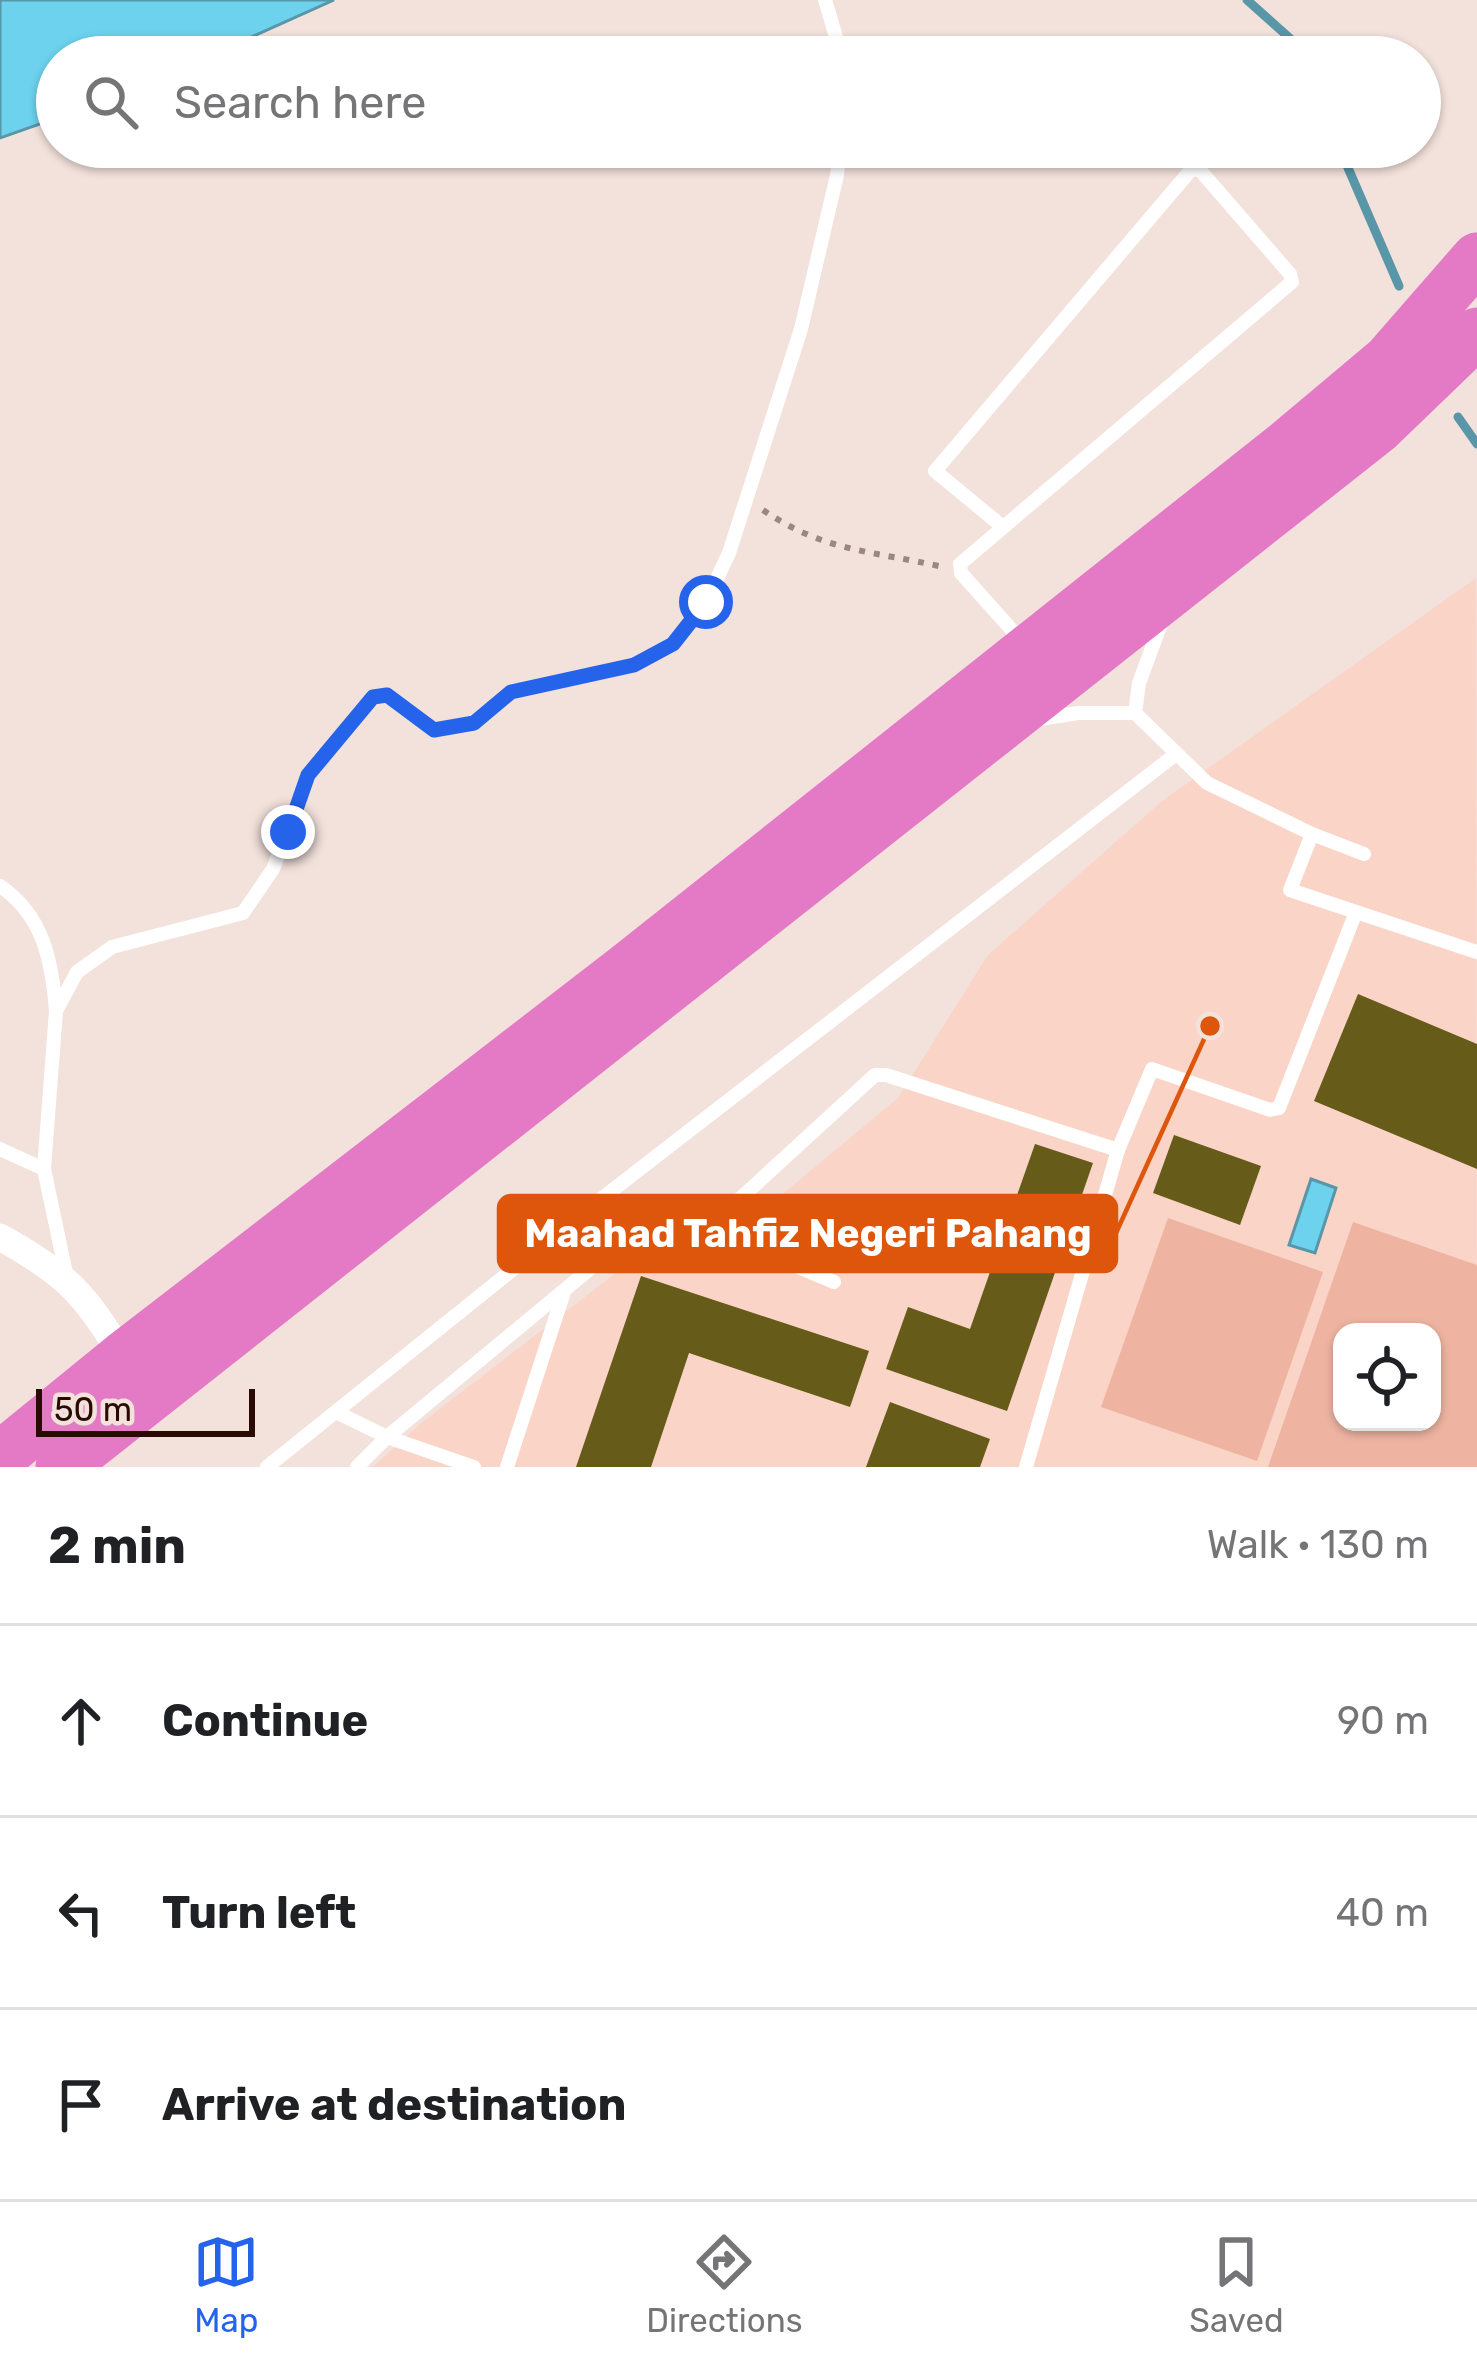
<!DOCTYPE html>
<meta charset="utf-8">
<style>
:root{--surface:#fff;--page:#f2f2f2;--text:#202124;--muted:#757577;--line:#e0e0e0;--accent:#2563eb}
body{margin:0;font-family:Rubik,sans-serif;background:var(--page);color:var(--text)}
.controls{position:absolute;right:36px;bottom:36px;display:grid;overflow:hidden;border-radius:24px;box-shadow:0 3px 9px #0004}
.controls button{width:108px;height:108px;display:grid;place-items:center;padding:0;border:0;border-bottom:3px solid var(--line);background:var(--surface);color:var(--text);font:60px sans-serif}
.scale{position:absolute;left:36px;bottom:30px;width:219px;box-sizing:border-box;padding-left:12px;border:6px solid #290b03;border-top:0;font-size:33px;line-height:42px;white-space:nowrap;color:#290b03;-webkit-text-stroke:9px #f3e1db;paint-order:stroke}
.stop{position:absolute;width:36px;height:36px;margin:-27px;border:9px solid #2563eb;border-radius:50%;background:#fff}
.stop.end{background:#2563eb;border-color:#fff;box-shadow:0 3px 12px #0008}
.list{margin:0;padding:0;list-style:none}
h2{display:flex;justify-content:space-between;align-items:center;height:156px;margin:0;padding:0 48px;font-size:51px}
h2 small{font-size:39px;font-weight:400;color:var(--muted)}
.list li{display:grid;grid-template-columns:78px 1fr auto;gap:36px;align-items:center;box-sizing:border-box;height:192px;padding:0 48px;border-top:3px solid var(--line)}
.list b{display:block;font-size:45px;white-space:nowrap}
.list em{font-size:39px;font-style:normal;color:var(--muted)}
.icon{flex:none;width:66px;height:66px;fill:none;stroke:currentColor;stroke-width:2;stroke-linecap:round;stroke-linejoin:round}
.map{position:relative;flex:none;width:1477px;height:1467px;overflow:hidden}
.search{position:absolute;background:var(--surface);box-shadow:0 3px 9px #0004;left:36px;right:36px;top:36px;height:132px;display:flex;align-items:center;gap:30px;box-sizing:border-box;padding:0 42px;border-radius:66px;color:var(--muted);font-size:45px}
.sheet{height:732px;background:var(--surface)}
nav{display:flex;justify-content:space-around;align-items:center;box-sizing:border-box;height:168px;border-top:3px solid var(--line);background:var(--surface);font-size:33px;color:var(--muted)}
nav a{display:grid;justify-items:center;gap:6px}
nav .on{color:var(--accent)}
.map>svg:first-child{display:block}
</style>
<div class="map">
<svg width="1477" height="1467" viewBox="0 0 1477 1467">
<rect width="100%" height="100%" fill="#f3e1db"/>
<path fill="#fad4c7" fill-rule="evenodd" d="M1476,578L1477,1467H373L419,1425L656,1242L719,1247L898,1098L988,955L1162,801ZM1342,1332H1432V1422H1342Z"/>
<g fill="#eeb4a1" fill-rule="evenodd">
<polygon points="1168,1218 1323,1272 1257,1461 1101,1407"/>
<path d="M1353,1222L1477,1265V1467H1268ZM1432,1332V1422H1342V1332Z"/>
</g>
<g fill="#6dd2ee" stroke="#5996a8" stroke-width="3">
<polygon points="0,0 334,0 207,57 57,57 57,118 0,138"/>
<polygon points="1311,1179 1336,1188 1315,1253 1289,1245"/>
</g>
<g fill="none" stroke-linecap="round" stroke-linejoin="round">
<g stroke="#5996a8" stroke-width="9">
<polyline points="1247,0 1293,41 1300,57"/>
<polyline points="1339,147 1399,286"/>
<polyline points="1458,417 1477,444"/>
</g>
</g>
<g fill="#675b19">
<polygon points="1358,994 1477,1044 1477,1169 1314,1101"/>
<polygon points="1174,1135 1261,1166 1240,1225 1153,1193"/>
<polygon points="1035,1144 1093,1163 1007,1411 886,1369 908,1307 970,1329"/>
<polygon points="641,1276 869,1351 850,1407 689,1353 651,1467 576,1467"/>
<polygon points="890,1402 990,1439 980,1467 866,1467"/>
</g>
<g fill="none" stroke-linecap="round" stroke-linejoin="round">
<path stroke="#9d867f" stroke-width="6" stroke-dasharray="6 9" stroke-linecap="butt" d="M763,510C824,552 874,551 943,567"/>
<g stroke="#fff" stroke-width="14">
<polyline points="825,0 842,57"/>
<polyline points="1003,527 935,471 1190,171 1199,169 1290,274 1292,282 960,564 961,573 1021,640"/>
<polyline points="1135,713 1139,683 1162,621"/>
<polyline points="1039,719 1078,713 1135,713 1207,783 1312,834 1364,854"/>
<polyline points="1312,834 1290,890 1477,952"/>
<path d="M0,886C44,916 52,962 56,1011"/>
<polyline points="0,1149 44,1169"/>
<polyline points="1118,1150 1152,1069 1270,1110 1279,1108 1356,912"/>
<polyline points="707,1229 834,1282"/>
<polyline points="67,1278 44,1169 56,1011 77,972 112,947 243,913 273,869 308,775 373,697 387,695 434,730 474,723 511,692 634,665 673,644 706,602 729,553 801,329 837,175 840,147"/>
<polyline points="336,1412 387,1437 474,1467"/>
<polyline points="267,1467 583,1213 1176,754"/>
<polyline points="357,1467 387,1437 638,1229 653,1225 707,1229 875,1075 886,1075 1118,1150 1026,1467"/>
<polyline points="507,1467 563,1295"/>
</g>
<path stroke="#fff" stroke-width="27" d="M0,1237C65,1273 85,1293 123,1357"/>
<g stroke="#e479c6" stroke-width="51">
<polyline points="0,1457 123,1357 626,969 1288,444 1388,360 1477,258"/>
<polyline points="61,1467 1377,429 1477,333"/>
</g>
</g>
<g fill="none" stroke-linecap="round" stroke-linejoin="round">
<polyline stroke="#2563eb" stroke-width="15" points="288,832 308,775 373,697 387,695 434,730 474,723 511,692 634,665 673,644 706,602"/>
</g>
<path fill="none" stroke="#de550c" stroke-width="4.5" d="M1210 1026L1116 1233"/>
<circle fill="#de550c" stroke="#f3e1db" stroke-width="4.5" cx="1210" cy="1026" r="12"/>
<rect fill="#de550c" stroke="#de550c" stroke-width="4.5" x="499" y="1196" width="617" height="75" rx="12"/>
<g font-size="39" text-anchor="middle" font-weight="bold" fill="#fff">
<text x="808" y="1247">Maahad Tahfiz Negeri Pahang</text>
</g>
</svg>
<div class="controls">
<button><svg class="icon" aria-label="locate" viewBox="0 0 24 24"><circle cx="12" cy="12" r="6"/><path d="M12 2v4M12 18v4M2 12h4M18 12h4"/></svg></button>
</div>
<div class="scale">50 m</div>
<div class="stop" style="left:706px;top:602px"></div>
<div class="stop end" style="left:288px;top:832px"></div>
<div class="search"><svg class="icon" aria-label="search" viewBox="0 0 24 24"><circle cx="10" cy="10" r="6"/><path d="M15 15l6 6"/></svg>Search here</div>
</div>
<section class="sheet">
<h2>2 min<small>Walk · 130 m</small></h2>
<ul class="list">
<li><svg class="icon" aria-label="ahead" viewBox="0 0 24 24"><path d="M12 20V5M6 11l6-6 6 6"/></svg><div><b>Continue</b></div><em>90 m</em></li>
<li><svg class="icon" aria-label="left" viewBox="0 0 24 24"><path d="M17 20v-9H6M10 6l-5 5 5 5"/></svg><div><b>Turn left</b></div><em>40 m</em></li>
<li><svg class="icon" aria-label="arrive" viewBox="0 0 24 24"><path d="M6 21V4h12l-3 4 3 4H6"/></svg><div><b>Arrive at destination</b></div></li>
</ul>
</section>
<nav>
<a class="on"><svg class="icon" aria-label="map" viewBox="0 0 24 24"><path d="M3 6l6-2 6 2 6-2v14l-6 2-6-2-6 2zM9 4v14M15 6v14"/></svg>Map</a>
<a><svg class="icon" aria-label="directions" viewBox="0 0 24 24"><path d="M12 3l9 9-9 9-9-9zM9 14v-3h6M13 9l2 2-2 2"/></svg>Directions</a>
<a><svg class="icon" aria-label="saved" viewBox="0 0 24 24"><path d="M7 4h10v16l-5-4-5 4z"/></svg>Saved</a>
</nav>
